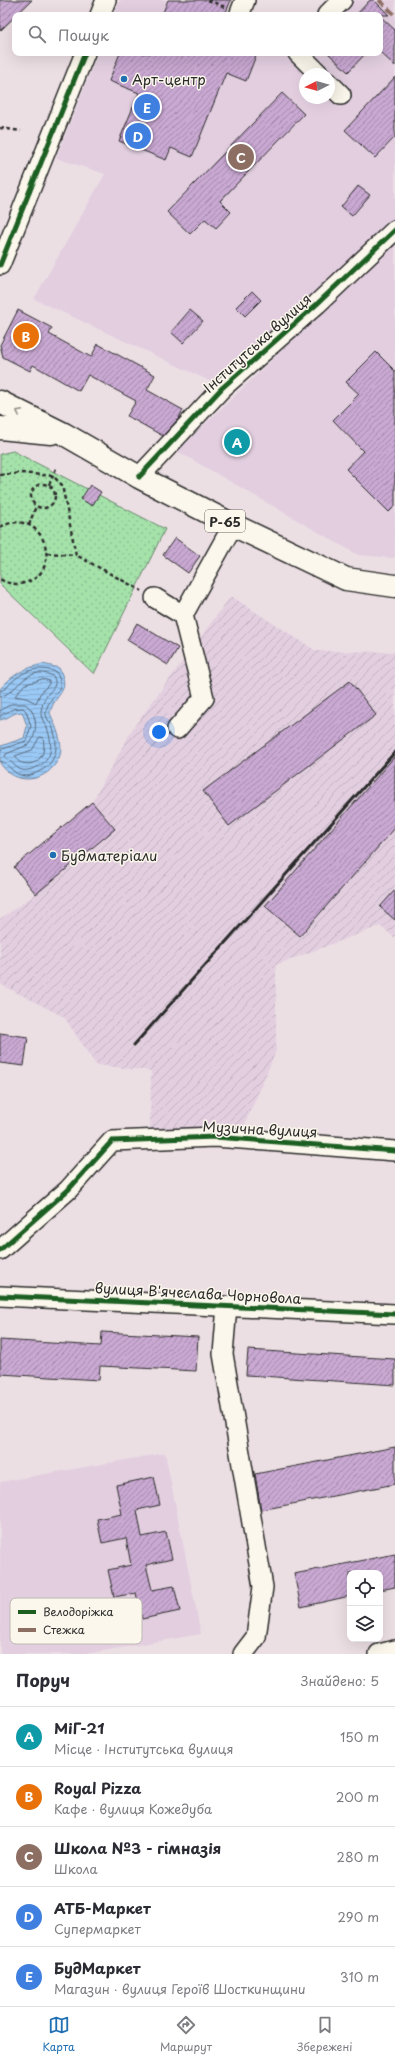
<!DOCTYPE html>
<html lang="uk">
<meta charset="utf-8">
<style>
:root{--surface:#fff;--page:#f7f7f7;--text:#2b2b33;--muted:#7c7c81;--line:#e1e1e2;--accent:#1f6fb2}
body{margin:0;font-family:"Playpen Sans",sans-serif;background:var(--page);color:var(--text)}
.controls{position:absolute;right:12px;bottom:12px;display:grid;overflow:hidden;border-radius:8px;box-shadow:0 4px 16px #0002}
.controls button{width:36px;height:36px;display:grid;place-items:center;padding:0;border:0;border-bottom:1px solid var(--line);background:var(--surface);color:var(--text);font:20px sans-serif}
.compass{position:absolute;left:299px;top:68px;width:36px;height:36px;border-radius:50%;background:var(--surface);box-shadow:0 4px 16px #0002;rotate:264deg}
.you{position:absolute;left:159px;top:732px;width:14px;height:14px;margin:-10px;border:3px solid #fff;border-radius:50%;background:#1a73e8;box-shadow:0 0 0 6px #1a73e833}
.badge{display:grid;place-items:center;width:26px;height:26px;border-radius:50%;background:var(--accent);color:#fff;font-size:13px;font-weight:700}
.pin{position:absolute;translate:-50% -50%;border:2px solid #fff;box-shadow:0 1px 4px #0006}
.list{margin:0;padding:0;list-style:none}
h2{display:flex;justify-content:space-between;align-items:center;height:52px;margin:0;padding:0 16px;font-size:17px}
h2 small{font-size:13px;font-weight:400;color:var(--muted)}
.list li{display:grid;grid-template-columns:26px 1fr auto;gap:12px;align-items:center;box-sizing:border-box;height:60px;padding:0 16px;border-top:1px solid var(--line)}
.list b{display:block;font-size:15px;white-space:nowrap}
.list p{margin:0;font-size:13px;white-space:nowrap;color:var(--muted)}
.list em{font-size:13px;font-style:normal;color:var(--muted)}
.icon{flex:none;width:22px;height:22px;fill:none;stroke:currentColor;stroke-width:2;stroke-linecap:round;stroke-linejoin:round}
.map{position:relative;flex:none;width:395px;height:1654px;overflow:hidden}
.search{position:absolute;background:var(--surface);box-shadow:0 4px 16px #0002;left:12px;right:12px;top:12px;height:44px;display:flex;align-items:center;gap:10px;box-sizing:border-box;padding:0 14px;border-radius:8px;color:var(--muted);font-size:15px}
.sheet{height:352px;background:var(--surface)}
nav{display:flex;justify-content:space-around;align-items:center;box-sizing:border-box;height:56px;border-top:1px solid var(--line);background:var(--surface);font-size:11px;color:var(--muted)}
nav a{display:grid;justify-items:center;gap:2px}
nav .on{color:var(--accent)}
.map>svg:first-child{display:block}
</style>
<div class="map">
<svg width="395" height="1654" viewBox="0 0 395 1654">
<defs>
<pattern id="industrial-furrows" width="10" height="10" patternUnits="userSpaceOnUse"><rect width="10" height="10" fill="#e2cedf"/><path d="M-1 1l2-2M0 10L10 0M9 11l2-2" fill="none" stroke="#c2b1c0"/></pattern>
<pattern id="grass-dots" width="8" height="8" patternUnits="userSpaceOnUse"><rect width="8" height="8" fill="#a4e2aa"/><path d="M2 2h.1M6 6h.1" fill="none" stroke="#8dc292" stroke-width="1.8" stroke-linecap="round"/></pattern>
<pattern id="water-rules" width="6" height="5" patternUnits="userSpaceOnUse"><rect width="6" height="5" fill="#9bc9f6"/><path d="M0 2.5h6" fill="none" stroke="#86add3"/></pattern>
<pattern id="building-hatch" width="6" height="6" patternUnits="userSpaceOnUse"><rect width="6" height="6" fill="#c9a8d2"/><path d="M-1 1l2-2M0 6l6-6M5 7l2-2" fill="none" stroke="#a389ab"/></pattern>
</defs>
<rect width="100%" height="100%" fill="#ecdfe4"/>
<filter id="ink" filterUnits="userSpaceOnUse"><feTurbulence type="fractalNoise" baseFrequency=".025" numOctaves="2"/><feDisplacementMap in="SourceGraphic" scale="8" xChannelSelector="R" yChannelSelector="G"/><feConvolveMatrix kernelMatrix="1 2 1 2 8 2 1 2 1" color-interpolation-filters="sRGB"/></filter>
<g filter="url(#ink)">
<g fill="#e2cedf" fill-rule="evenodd">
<polygon points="120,0 193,0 233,15 114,15"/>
<path d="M353,0H395V221L212,382L34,299L105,174L56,158L98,53H380V15H338ZM305,74H329V98H305Z"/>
<polygon points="395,242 395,557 393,558 358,555 177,451"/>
<polygon points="165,1453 201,1634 85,1654 0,1654 0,1482"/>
</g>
<polygon fill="url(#industrial-furrows)" points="231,596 316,651 395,652 395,938 380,926 276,965 276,1051 244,1126 150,1137 151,1071 96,1065 64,1017 0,984 0,919 36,894 115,829 92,802 133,728"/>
<polygon fill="url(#grass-dots)" stroke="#68866a" points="13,451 165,529 94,674 0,584 0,454"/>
<path fill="url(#water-rules)" stroke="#6e8aa5" d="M43,664L59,668C72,693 55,692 50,713C55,725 65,745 59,758C47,783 15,787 0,763L1,746L24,738L27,726L22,712C13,712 8,719 0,720V689C13,674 25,668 43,664Z"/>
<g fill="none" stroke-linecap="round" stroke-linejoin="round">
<g stroke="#586a7c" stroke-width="1">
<polygon points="43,679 49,681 49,684 40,694 36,703 26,698 15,696 24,685"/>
<path d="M0,691C5,690 9,685 12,682C25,669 40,666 56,672C69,692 48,694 46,712C45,717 50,722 52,726C59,744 58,762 40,771C36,773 30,776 26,776C12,776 9,762 0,761"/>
<path d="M0,696C17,695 25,663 53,676C59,686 51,689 46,697C43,700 42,707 41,711C40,718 45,723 47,728C52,742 54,758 39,766C18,776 19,767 5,757L6,754L30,744C38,732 38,712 25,704H11L0,711"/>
<polyline points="0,716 13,709 23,708 26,711 31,726 26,741 0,750"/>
<path d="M40,737L43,738C47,755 37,769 19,762L15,756L32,750Z"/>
</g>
</g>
<g fill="url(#building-hatch)" stroke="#2b2b2b">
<polygon points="0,0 32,0 0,31"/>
<polygon points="168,0 231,0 225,15 162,15"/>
<polygon points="370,0 374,0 389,15 356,15"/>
<polygon points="380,16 395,30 395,66 380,52"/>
<polygon points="120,53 257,53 246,81 226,73 192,157 171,148 166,160 119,141 139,93 109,81"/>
<polygon points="328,53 366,53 348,72"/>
<polygon points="395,77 395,137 375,158 345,130"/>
<polygon points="282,93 304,114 220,201 231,212 216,228 205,219 190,234 167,212"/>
<polygon points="358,186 370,195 352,216 341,207"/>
<polygon points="252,291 261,300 245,316 236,307"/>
<polygon points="18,310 52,328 49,334 91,357 98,344 155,375 147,390 183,410 179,418 163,436 127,416 136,401 88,375 79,391 33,365 30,371 3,357 0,345"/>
<polygon points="190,310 203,321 183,343 171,332"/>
<polygon points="376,352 395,371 395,506 389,512 346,469 363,451 333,420 359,394 346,382"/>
<polygon points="90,485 101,492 92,506 81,499"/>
<polygon points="175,538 200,556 188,573 163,555"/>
<polygon points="137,623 178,648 168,665 127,640"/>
<polygon points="350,681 376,715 229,826 203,791"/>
<polygon points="395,756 395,828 300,936 265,906"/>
<polygon points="92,802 115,829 36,894 14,867"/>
<polygon points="395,890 395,920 380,907"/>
<polygon points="0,1033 28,1037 24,1066 0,1063"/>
<polygon points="102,1332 198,1337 196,1371 100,1366 99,1380 0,1374 0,1340 101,1346"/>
<polygon points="248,1350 395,1359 395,1385 246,1375"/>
<polygon points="395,1447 395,1484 261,1510 255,1474"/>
<polygon points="154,1477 160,1505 137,1510 142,1537 166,1532 172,1559 146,1565 152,1590 174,1586 180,1611 142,1619 136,1593 114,1597 108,1570 131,1565 126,1538 102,1543 97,1519 122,1514 116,1485"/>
<polygon points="395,1554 395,1587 380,1590 380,1573 350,1573 350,1596 301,1607 294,1574"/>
</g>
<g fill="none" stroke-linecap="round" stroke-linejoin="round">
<g stroke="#2b2b2b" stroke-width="22">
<g id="minor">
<polyline points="240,13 245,0"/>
<polyline points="100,15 106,0"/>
<polyline points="327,15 342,0"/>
<polyline points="298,53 319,74"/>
<polyline points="329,83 341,95"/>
<polyline points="0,265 85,53"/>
<polyline points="139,477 222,388 317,304 395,230"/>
<polyline points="155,598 183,615 233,525"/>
<polyline points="177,729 204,698 183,615"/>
<polyline points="0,1250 68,1190 112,1141 215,1137 395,1151"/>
<polyline points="0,1296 395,1314"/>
<polyline points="227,1306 223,1354 263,1587 256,1637 243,1654"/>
<polyline points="379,1654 395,1650"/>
</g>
</g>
<g stroke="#2b2b2b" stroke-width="25">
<g id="major">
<polyline points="0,402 64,434 139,477 233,525 346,579 395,586"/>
<polyline points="0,428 51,433"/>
</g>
</g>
<g stroke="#2b2b2b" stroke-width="2.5" stroke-dasharray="4 3" stroke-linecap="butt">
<polyline points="208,0 227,8"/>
<polyline points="0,128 21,131"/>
<polyline points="0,475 21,473 53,476 62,485 76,555 142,591"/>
<circle cx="43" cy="496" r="12"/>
<polyline points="49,485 57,466"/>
<polyline points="29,525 36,506"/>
<path d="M0,527C44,504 66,573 24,583C16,585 7,584 0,579"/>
<polyline points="47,553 76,555"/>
</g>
<use href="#minor" stroke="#fbf7ec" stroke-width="19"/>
<use href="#major" stroke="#fbf7ec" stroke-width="22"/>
<polyline stroke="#2b2b2b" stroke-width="3" points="134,1045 395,752"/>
<polyline stroke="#8d6e63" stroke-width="4" stroke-dasharray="8 4" stroke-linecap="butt" points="379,0 395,15"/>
<g stroke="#fbf7ec" stroke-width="8">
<g id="cycleway">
<polyline points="0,265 85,53"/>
<polyline points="139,477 222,388 317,304 395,230"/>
<polyline points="0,1250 68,1190 112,1141 215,1137 395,1151"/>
<polyline points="0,1296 395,1314"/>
</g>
</g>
<use href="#cycleway" stroke="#1b5e20" stroke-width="5"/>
</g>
<defs><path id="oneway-chevron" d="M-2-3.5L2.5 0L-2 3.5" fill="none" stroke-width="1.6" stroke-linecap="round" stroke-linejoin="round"/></defs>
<use stroke="#93918c" href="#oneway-chevron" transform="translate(19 412) rotate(-153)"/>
</g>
<g fill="#1f6fb2" stroke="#fbf7ec" stroke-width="1.5">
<circle cx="124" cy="79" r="4"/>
<circle cx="53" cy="855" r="4"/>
</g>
<g text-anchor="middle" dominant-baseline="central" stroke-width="3" stroke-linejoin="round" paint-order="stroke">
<rect fill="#fbf7ec" stroke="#696865" stroke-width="1" x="205" y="510" width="40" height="22" rx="3"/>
<g font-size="13" font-weight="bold" fill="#2b2b2b">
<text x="225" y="521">Р-65</text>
</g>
<g font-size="14" fill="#2b2b2b" stroke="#fbf7ec" text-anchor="start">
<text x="132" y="79">Арт-центр</text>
<text x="61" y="855">Будматеріали</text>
</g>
<g font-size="14" fill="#2b2b2b" stroke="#fbf7ec">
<text transform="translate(257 343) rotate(-42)">Інститутська вулиця</text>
<text transform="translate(260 1129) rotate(3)">Музична вулиця</text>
<text transform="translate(198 1293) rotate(3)">вулиця В'ячеслава Чорновола</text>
</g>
</g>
<rect x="10" y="1598" width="132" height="46" rx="6" fill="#fbf7ec" stroke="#bdbab2" stroke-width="1"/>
<rect x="18" y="1610" width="18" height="4" fill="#1b5e20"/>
<rect x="18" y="1628" width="18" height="4" fill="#8d6e63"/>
<g font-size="11" fill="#2b2b2b">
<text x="43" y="1616">Велодоріжка</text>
<text x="43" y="1634">Стежка</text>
</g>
</svg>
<div class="controls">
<button><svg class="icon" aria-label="locate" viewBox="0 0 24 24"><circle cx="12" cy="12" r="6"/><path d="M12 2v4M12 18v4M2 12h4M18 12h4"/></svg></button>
<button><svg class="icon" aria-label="layers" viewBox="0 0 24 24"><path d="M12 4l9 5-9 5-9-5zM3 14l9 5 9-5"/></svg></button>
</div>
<svg class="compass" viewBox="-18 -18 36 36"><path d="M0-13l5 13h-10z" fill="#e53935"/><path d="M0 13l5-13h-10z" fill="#7c7c81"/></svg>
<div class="you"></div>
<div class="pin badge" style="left:237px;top:442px;background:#0f9aa8">A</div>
<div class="pin badge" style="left:26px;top:336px;background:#e8710a">B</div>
<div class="pin badge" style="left:241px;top:157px;background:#8d6e63">C</div>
<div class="pin badge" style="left:138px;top:136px;background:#3f7fe0">D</div>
<div class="pin badge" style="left:147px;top:107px;background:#3f7fe0">E</div>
<div class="search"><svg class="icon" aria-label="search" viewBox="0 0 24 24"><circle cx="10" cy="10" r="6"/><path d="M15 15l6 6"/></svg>Пошук</div>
</div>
<section class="sheet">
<h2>Поруч<small>Знайдено: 5</small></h2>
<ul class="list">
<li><span class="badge" style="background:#0f9aa8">A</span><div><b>МіГ-21</b><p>Місце · Інститутська вулиця</p></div><em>150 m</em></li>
<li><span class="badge" style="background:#e8710a">B</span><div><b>Royal Pizza</b><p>Кафе · вулиця Кожедуба</p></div><em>200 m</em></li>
<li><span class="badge" style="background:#8d6e63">C</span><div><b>Школа №3 - гімназія</b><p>Школа</p></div><em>280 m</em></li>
<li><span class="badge" style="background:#3f7fe0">D</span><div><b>АТБ-Маркет</b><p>Супермаркет</p></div><em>290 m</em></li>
<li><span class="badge" style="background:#3f7fe0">E</span><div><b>БудМаркет</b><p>Магазин · вулиця Героїв Шосткинщини</p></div><em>310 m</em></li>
</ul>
</section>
<nav>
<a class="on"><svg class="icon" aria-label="map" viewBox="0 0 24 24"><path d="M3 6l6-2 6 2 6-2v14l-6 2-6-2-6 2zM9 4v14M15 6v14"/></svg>Карта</a>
<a><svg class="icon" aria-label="directions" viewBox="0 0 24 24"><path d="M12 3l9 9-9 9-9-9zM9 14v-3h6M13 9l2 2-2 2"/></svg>Маршрут</a>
<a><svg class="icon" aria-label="saved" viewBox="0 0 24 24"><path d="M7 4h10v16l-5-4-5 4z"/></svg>Збережені</a>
</nav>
